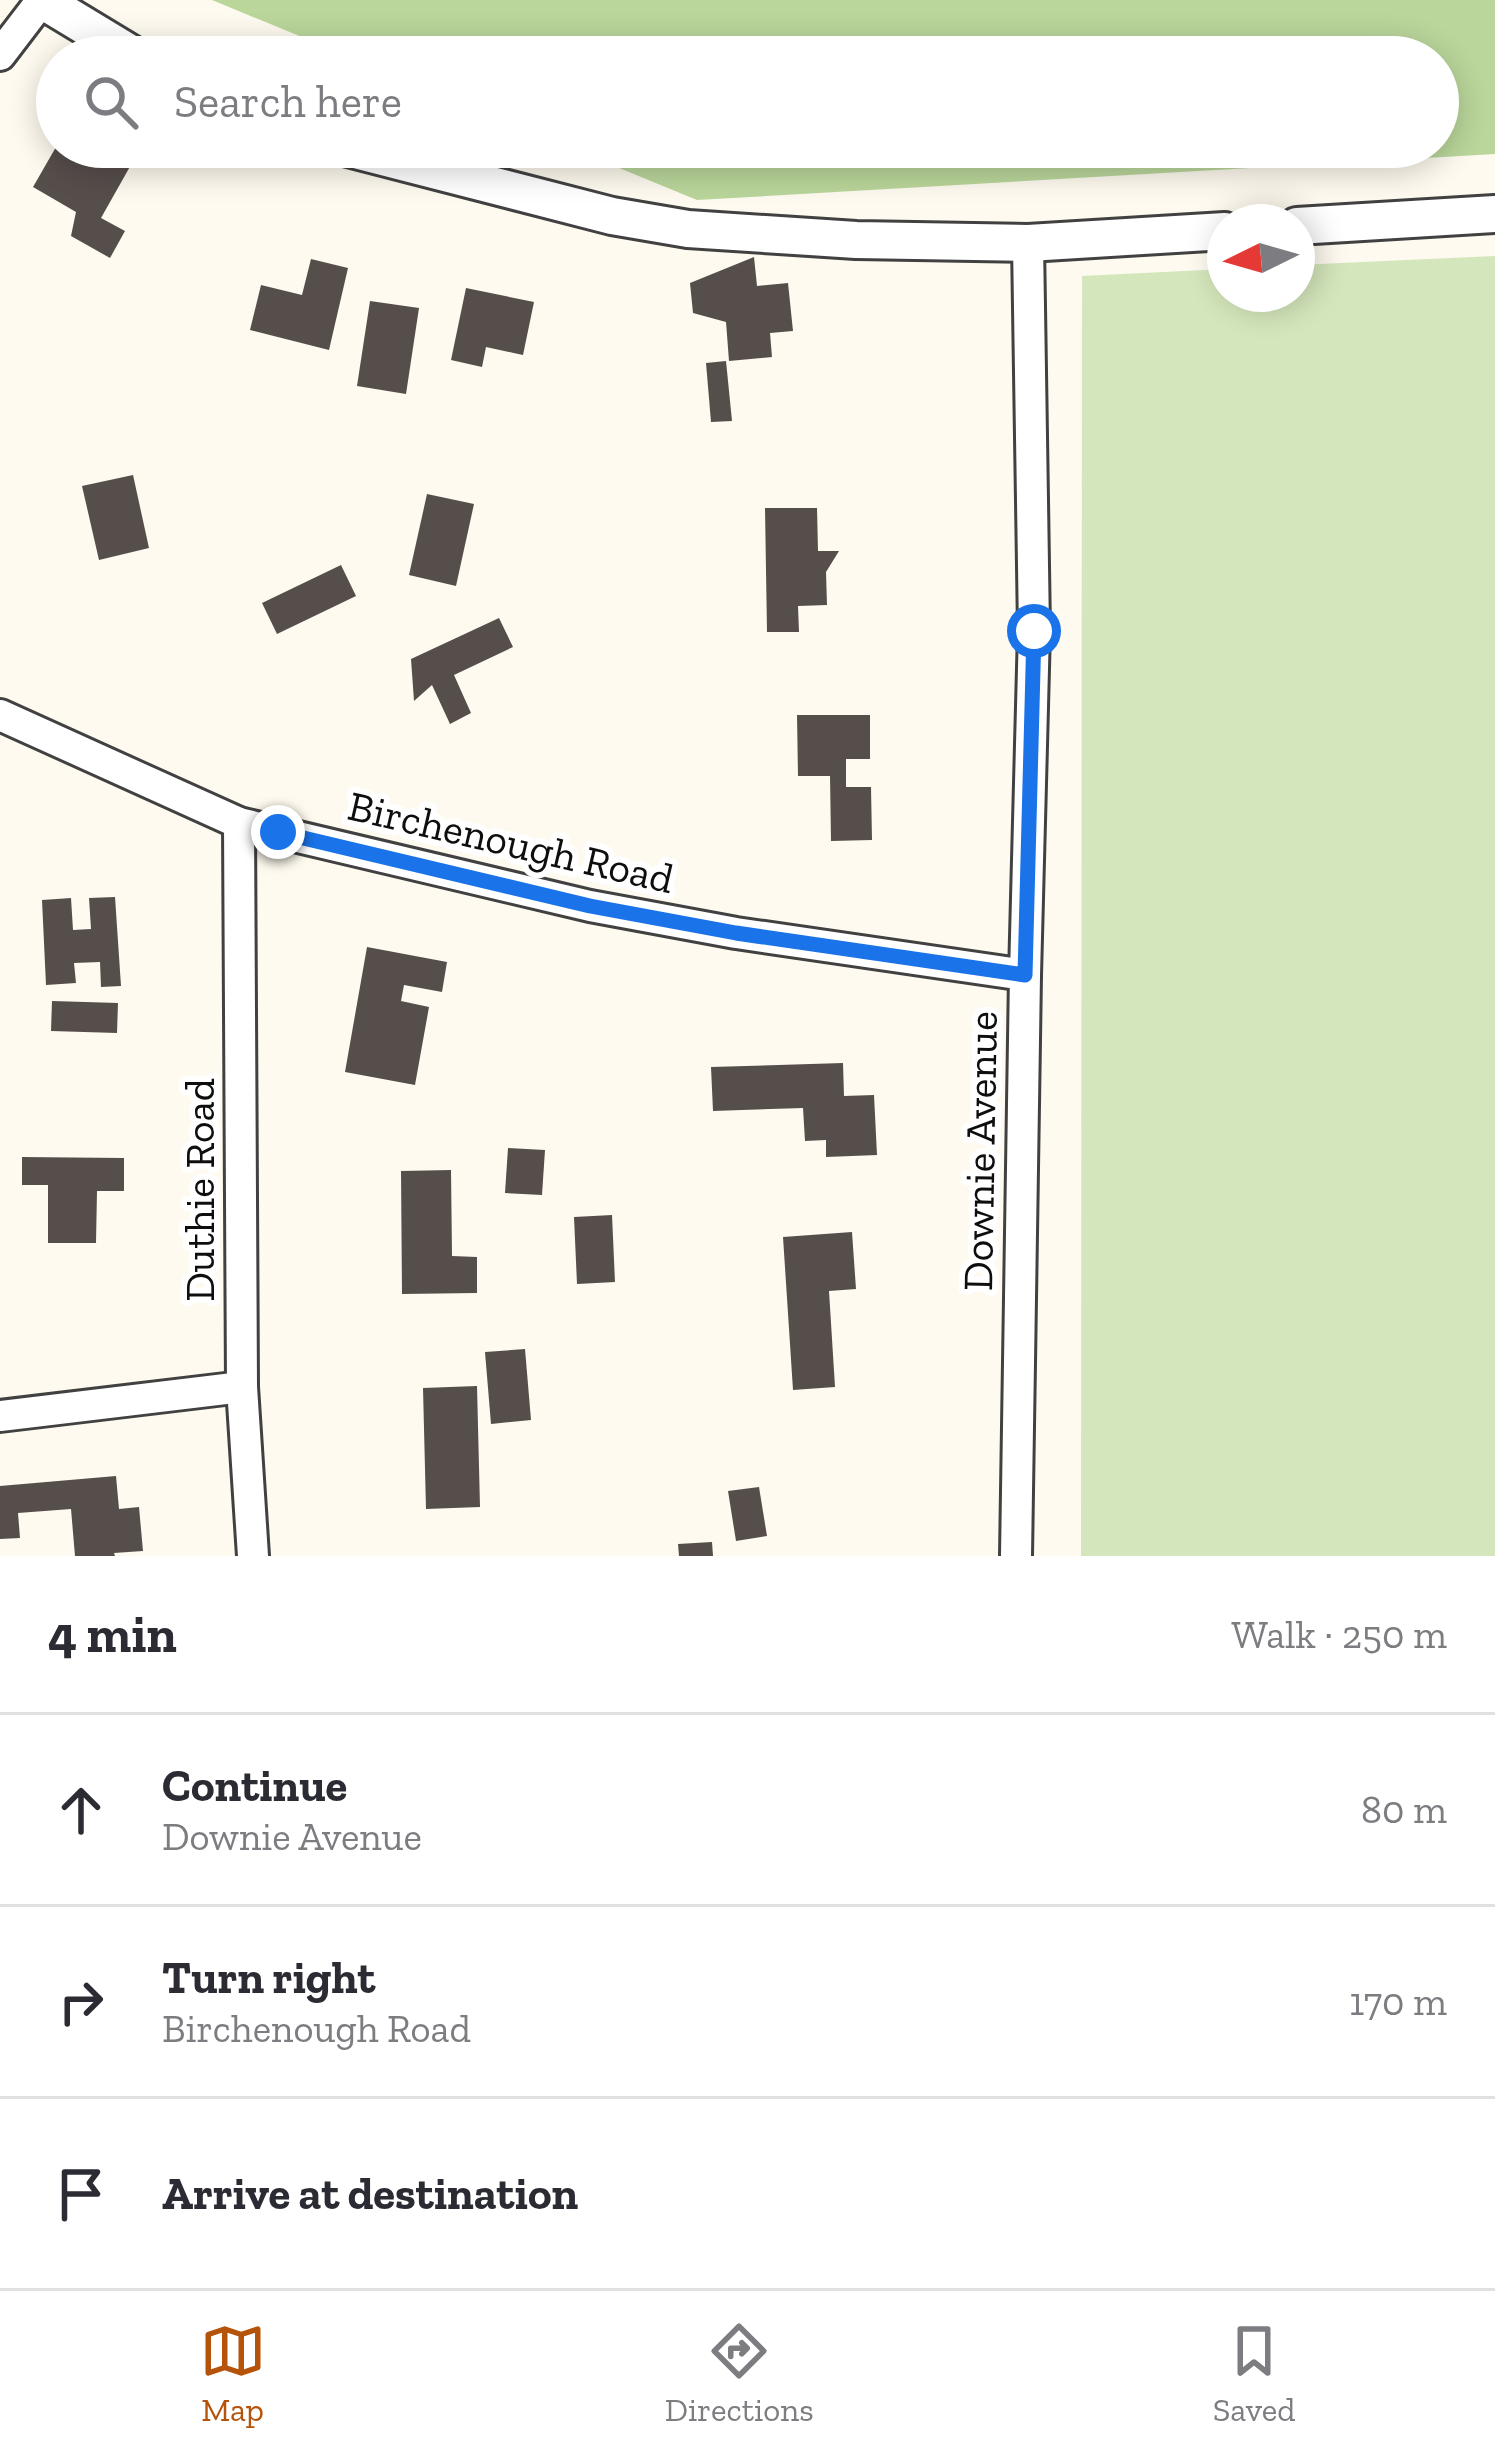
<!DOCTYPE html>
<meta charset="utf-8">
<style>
:root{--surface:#fff;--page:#f2f2f3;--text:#2b2b33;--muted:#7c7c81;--line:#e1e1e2;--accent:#b45309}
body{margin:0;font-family:"Zilla Slab",serif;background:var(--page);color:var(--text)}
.compass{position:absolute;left:1207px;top:204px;width:108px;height:108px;border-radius:50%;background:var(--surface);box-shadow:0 6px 30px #0003;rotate:265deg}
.stop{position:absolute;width:36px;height:36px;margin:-27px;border:9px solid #1a73e8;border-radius:50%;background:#fff}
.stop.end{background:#1a73e8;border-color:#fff;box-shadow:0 3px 12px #0008}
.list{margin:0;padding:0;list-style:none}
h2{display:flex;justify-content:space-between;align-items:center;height:156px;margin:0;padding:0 48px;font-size:51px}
h2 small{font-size:39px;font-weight:400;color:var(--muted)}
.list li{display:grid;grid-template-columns:78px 1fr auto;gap:36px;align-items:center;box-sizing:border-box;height:192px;padding:0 48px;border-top:3px solid var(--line)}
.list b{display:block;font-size:45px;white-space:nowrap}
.list p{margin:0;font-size:39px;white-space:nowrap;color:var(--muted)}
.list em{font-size:39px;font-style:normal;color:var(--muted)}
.icon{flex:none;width:66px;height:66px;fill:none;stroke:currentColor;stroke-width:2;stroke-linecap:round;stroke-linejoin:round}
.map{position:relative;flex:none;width:1495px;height:1556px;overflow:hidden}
.search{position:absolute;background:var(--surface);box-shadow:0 6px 30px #0003;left:36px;right:36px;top:36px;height:132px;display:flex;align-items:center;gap:30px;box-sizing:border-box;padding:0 42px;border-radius:66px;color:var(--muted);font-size:45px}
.sheet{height:732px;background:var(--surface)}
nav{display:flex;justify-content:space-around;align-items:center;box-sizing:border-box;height:168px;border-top:3px solid var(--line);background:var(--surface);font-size:33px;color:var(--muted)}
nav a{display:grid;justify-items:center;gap:6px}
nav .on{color:var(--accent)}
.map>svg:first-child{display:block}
</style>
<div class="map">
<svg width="1495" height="1556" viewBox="0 0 1495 1556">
<rect width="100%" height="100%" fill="#fefaef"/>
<polygon fill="#d4e6bb" points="1495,256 1495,1556 1081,1556 1082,276 1225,269 1225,294 1297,294 1297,265"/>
<polygon fill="#bad69b" points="212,0 1495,0 1495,154 697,200 568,147 1438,147 1438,57 350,57"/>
<g fill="#564e4b">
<polygon points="56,147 141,147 101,218 125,231 110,258 71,236 76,212 33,187"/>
<polygon points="754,257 757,286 788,283 793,331 770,333 772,357 729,361 726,322 693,313 690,283"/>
<polygon points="311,259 348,268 329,350 250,330 261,285 302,295"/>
<polygon points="466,288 534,302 523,355 486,347 482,367 451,360"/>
<polygon points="370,301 419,308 406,394 357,386"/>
<polygon points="726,361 732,421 711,422 706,363"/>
<polygon points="133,475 149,548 99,560 82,486"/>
<polygon points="427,494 474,504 456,586 409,575"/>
<polygon points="765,508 817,508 818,551 839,551 826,572 827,605 798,606 799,632 767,632"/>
<polygon points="341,565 356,596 277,634 262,603"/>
<polygon points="499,618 513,647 454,675 471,713 450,724 432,685 414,701 411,659"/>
<polygon points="797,715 870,715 870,759 846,759 846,787 871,787 872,840 831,841 830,776 798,776"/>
<polygon points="115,897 121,986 101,987 100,962 74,963 76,983 46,985 42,900 71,898 73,930 91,929 89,898"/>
<polygon points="367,947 447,962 442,992 404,985 401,1001 429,1007 415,1085 345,1072"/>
<polygon points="52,1001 118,1003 117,1033 51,1031"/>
<polygon points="843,1063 844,1096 874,1095 877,1155 826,1157 826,1140 805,1141 803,1108 713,1111 711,1067"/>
<polygon points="508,1148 545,1150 542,1195 505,1193"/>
<polygon points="22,1157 124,1158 124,1191 97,1191 96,1243 48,1243 48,1185 22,1185"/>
<polygon points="451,1170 452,1256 477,1257 477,1293 402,1294 401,1171"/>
<polygon points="612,1215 615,1282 577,1284 574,1217"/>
<polygon points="852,1232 856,1289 829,1291 835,1387 793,1390 783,1237"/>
<polygon points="525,1349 531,1420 491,1424 485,1352"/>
<polygon points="477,1386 480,1507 426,1509 423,1388"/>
<polygon points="116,1476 119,1509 139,1507 143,1551 114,1553 115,1556 75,1556 71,1509 18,1513 20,1538 0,1539 0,1486"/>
<polygon points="759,1487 767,1536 736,1541 728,1491"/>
<polygon points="712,1542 713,1556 679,1556 678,1544"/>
</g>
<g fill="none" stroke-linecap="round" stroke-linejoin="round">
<g stroke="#414141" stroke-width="36">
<g id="minor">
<polyline points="0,55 42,0"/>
<polyline points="0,715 239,823 590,906 736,933 1025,975"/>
<polyline points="239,823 242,1387 253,1556"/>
<polyline points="0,1416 242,1387"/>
<polyline points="1016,1556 1025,975 1034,630 1028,243"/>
</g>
</g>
<g stroke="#414141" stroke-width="42">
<g id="tertiary">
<polyline points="42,0 136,57"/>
<polyline points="344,147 612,216 688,229 856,240 1028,243 1225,231"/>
<polyline points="1297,226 1495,214"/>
</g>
</g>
<use href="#minor" stroke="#fff" stroke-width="30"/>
<use href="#tertiary" stroke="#fff" stroke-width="36"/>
</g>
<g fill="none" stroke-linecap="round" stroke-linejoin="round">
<polyline stroke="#1a73e8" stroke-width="15" points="278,832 590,906 736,933 1025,975 1034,631"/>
</g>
<g text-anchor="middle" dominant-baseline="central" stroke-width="12" stroke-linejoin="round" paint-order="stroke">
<g font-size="42" fill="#0e0e0e" stroke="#fff">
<text transform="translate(511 842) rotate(13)">Birchenough Road</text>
<text transform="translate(980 1151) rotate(-89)">Downie Avenue</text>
<text transform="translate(199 1190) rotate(-90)">Duthie Road</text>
</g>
</g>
</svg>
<svg class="compass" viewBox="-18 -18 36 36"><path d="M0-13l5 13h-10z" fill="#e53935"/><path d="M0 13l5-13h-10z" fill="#7c7c81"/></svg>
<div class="stop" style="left:1034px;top:631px"></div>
<div class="stop end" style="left:278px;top:832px"></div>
<div class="search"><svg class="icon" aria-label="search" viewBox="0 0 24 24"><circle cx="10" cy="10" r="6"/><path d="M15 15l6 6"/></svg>Search here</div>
</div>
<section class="sheet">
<h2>4 min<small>Walk · 250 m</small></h2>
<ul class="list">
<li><svg class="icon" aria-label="ahead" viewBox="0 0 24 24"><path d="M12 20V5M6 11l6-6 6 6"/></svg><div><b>Continue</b><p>Downie Avenue</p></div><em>80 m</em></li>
<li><svg class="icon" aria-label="right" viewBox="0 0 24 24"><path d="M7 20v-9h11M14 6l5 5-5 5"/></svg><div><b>Turn right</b><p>Birchenough Road</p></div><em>170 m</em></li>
<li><svg class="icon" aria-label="arrive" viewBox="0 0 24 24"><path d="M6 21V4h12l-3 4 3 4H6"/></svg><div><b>Arrive at destination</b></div></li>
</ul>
</section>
<nav>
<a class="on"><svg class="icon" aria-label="map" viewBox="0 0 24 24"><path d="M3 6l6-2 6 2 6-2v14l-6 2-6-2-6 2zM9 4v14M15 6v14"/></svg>Map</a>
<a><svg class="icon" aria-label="directions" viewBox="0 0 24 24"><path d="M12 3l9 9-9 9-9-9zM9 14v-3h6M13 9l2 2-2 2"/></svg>Directions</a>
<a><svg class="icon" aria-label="saved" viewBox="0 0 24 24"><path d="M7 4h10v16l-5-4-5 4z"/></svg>Saved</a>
</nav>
